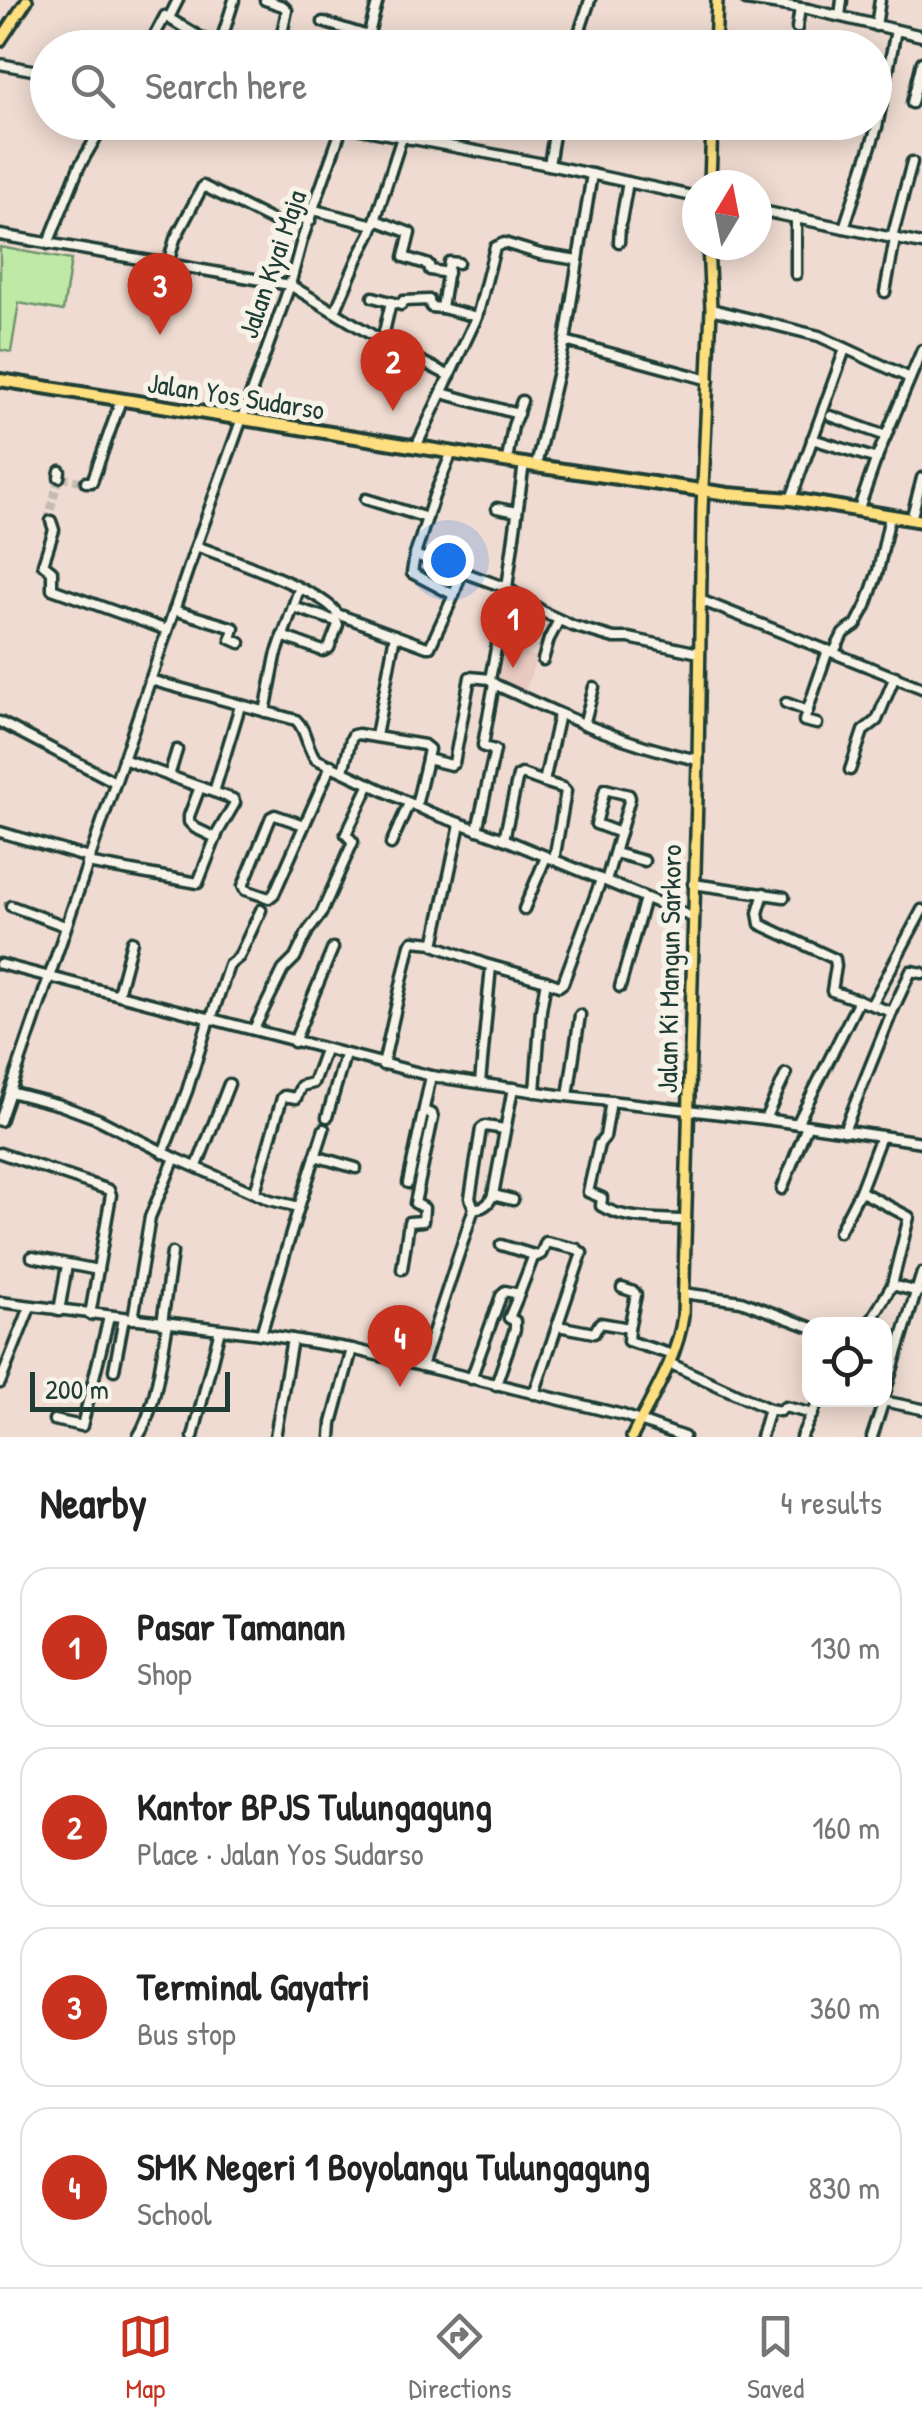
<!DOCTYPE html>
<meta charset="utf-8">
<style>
:root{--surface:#fff;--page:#f2f2f2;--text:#222;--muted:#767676;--line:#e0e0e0;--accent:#c8321e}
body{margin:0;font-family:"Patrick Hand",sans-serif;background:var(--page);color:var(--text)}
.controls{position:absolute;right:30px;bottom:30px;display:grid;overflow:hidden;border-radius:20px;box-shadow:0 5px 25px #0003}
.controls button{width:90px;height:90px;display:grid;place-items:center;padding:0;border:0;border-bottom:2px solid var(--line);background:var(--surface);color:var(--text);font:50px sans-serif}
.compass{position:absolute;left:682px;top:170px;width:90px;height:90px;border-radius:50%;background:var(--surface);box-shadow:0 5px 25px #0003;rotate:10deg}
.scale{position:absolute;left:30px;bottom:25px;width:200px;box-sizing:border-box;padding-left:10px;border:5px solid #1f3d34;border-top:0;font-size:28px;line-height:35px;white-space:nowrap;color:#1f3d34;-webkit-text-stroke:8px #f7f3e8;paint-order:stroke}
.you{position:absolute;left:448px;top:560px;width:35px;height:35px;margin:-25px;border:8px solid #fff;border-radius:50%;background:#1a73e8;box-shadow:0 0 0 15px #1a73e833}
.badge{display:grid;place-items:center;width:65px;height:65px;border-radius:50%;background:var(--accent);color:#fff;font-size:32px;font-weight:700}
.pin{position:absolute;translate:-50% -82px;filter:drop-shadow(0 2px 5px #0008)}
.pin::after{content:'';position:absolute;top:52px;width:35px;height:30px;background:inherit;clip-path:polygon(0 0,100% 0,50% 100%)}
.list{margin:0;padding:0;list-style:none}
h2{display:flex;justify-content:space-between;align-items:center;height:130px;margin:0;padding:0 40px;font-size:42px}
h2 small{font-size:32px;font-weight:400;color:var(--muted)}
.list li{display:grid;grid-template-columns:65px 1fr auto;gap:30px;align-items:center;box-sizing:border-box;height:160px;margin:0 20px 20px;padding:0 20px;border:2px solid var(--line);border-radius:30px}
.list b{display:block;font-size:38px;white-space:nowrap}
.list p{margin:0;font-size:32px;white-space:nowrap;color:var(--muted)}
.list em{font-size:32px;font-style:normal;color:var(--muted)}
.icon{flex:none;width:55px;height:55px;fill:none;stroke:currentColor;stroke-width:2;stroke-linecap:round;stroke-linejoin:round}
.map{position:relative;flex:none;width:922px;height:1437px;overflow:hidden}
.search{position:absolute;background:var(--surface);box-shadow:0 5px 25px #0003;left:30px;right:30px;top:30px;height:110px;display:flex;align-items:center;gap:25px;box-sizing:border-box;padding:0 35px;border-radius:55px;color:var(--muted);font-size:38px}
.sheet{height:850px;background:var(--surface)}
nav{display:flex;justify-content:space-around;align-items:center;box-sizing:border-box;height:140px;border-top:2px solid var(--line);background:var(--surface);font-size:28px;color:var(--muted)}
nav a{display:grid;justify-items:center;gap:5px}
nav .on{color:var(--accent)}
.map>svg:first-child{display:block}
</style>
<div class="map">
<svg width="922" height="1437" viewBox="0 0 922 1437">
<rect width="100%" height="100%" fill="#efdbd1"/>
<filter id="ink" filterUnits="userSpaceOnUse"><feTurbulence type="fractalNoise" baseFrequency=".01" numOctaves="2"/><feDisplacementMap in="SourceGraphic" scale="20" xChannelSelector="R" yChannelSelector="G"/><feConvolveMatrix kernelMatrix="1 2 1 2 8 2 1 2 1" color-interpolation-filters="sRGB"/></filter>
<g filter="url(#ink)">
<polygon fill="#e9cac0" points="499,642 537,657 524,695 492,679"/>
<polygon fill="#bfeaa6" stroke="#6f946d" stroke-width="2.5" points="0,247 71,260 63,311 19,303 11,352 0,350"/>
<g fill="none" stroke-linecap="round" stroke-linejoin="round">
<polyline stroke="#c5bbb2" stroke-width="8" stroke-dasharray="8 4" stroke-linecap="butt" points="51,521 49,516 59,477 86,482"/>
<g stroke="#1f3d34" stroke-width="15">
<g id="minor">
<polyline points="265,0 283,6 287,10 279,48"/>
<polyline points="746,0 808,9 922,36"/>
<polyline points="840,16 842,0"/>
<polyline points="169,18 178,0"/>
<polyline points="323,22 368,36"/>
<polyline points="876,26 880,0"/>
<polyline points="797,28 800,8"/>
<polyline points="148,48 165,16 218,48"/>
<polyline points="219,48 234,0"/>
<polyline points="365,48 378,0"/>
<polyline points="574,48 590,0"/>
<polyline points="0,64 48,73"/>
<polyline points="912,103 922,62"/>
<polyline points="324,122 549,165 697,197"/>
<polyline points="410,139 413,122"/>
<polyline points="549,165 556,122"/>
<polyline points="314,210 374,225"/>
<polyline points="757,210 922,244"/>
<polyline points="796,217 796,274"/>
<polyline points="376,220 410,233 404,257 429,265 430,270 448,273"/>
<polyline points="621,221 628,182"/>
<polyline points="844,228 877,127 896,30"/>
<polyline points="0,235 290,285 387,344 450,376"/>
<polyline points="892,238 912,162"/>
<polyline points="619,242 620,226"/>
<polyline points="48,244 79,167 105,122"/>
<polyline points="168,263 175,239 203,186 277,223 282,222 290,214 310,221"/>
<polyline points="458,263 449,262 442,308 477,317"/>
<polyline points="885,292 895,239"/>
<polyline points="373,297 401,305 403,301 429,300 431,307 442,308"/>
<polyline points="711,309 819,336 910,378"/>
<polyline points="335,312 358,258 371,233 402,137"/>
<polyline points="382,341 391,302"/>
<polyline points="565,341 709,380"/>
<polyline points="442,393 518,414"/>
<polyline points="831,416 886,436"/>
<polyline points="812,439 877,459"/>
<polyline points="416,447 477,317 495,247 504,243 540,254 578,260"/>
<polyline points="452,452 434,496 415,555 507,588 547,614 573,626 614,638 629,638 699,653"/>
<polyline points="507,460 513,426 522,401"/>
<polyline points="536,466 565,341 592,174"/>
<polyline points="59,477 60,471"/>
<polyline points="86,482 92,482 121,400"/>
<polyline points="366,499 427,518"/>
<polyline points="791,499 845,349"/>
<polyline points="497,508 517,512"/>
<polyline points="858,511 877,457 922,350"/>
<polyline points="911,520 922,478"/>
<polyline points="51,521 54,530 43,564 52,571 52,589 167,630"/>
<path d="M196,546C223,556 327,592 337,614L427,647H430L454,595L462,571"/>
<polyline points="415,555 412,573 454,595"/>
<polyline points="507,588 524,463"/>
<path d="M508,589L490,679L494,684C561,715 625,745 698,760"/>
<polyline points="700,600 922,688"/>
<polyline points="174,610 234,628 231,639 240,643"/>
<polyline points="282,636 323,651 329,648 338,625 336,621 293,607"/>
<polyline points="834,652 843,634 856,625 866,606 878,571 890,516"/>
<polyline points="543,660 549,639 559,620"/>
<path d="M150,680L296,720C307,730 306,748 316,759L431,813L504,839L692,917"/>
<polyline points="786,703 808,711"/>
<polyline points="265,712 276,656 298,592"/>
<polyline points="0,722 115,782"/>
<polyline points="817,724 804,721 828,650"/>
<polyline points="584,725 594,687"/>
<polyline points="376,736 395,635"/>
<polyline points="850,770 863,731 877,720 895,676"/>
<polyline points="343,771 351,739 353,735 358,734 424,745 429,749 427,759"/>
<polyline points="169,776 177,750"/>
<polyline points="200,787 189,816 189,822 195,828 216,838"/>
<polyline points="214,792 240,706"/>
<polyline points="416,806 427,759 451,765 454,763 470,677 490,679"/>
<polyline points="460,824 434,945 485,964 546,981"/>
<polyline points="304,825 275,815 271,817 243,886 245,890 269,898 274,894 331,765"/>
<polyline points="477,830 495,750 484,747 483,745 494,684"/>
<polyline points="0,832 89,858"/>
<polyline points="504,839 518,776 522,774 544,782"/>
<polyline points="391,844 409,803"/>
<polyline points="615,853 644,861"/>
<polyline points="554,860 566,791 563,788 544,782 559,714"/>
<polyline points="87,863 198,883 218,832 235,803 233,799 123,759"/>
<polyline points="606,881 630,798 629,795 605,789 596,824 620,833"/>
<polyline points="693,884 784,897"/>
<polyline points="764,893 758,913 760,924 835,959 836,966 832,991 892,1012"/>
<polyline points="11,906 65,926"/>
<polyline points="524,909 546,857"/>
<polyline points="0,964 431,1076 558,1095 765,1119 922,1142"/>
<polyline points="620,987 645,898"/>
<polyline points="118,994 132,941"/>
<polyline points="872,1004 922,910"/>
<polyline points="211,1019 229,965 239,957 261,910"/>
<polyline points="254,1029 283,970 295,958 308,931 321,914 353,842 346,834 370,784"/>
<polyline points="294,1042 333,948"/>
<polyline points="383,1065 410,945 413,941 433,943"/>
<polyline points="480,1083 491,966"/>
<polyline points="10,1092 60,1105 98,1119 175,1158 270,1200 299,1207 261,1334"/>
<polyline points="535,1092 541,1010 546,981 559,986 563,983 601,880"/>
<polyline points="568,1096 580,1015"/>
<path d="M611,1101L605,1137L599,1144L588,1192L602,1198L601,1206C623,1220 659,1219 685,1220"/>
<polyline points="327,1117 345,1055"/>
<polyline points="765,1119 786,1074"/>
<polyline points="0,1121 196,546 290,285 302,240 344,122"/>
<polyline points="797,1124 859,1000"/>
<polyline points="844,1131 892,1012 911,971 922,973"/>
<polyline points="0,1153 109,1190 111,1195 90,1315"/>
<polyline points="163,1153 187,1091 209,1019"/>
<polyline points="315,1156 356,1168"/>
<polyline points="197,1166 229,1084"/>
<polyline points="408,1183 431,1076"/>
<polyline points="782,1189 807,1126"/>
<polyline points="860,1191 909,1217 892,1285 869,1324"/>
<polyline points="255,1192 282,1098 284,1096 296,1098 301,1086 313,1083 325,1050"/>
<polyline points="493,1195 513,1200"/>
<polyline points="299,1207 324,1129"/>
<path d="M474,1208C484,1209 489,1204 493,1195L513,1088"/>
<polyline points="839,1232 860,1191 881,1136"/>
<polyline points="501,1245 537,1256 541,1254 546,1242 577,1249 582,1253 534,1394"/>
<polyline points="32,1257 98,1270"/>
<polyline points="402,1269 409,1222 423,1221 424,1208 415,1203 433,1118 432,1114 424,1111"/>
<polyline points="892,1285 918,1292"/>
<polyline points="683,1293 741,1301 810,1327"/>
<polyline points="0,1302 261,1334 352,1349 623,1415 684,1437"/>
<polyline points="59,1311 67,1265"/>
<polyline points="133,1319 150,1217 175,1158"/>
<polyline points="162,1323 172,1253"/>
<polyline points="558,1326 594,1333 600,1323 629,1328 636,1295 634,1292 622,1288"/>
<polyline points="629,1328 628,1341 673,1355"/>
<polyline points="669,1363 769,1409 780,1411 785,1407 813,1414"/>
<polyline points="422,1366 474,1208 470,1198 481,1129 485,1126 505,1129"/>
<polyline points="114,1370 124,1318"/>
<polyline points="471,1379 501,1296 505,1291 519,1294 534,1255"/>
<polyline points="0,1383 30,1307"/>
<polyline points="496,1385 515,1329 515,1321 509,1318 519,1294"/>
<polyline points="884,1396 922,1273"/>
<polyline points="883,1401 922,1409"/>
<polyline points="54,1420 82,1426 109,1317"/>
<path d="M138,1437C156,1409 161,1358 168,1323"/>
<polyline points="193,1437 220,1329"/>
<polyline points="275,1437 292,1339"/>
<polyline points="331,1437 332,1423 352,1349"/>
<polyline points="761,1437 769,1409"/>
<polyline points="801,1437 819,1400"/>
<polyline points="872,1437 884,1400"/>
</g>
</g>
<g stroke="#1f3d34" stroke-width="16">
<g id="major">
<polyline points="0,41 27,0"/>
<polyline points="715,48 717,0"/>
<polyline points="710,185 712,122"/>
<path d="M632,1437C651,1398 677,1360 683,1316L698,760L702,509L711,309L708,245"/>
</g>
</g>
<g stroke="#1f3d34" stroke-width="18">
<polyline id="highway" points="0,380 536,466 728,494 791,499 922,521"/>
</g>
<use href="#minor" stroke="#f7f3e8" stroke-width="8"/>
<use href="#major" stroke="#fedf80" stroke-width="9"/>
<use href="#highway" stroke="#fedf80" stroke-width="10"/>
</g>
</g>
<g text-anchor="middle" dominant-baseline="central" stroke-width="10" stroke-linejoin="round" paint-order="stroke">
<g font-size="28" fill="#1f3d34" stroke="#f7f3e8">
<text transform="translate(272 264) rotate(-71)">Jalan Kyai Maja</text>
<text transform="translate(236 396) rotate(9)">Jalan Yos Sudarso</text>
<text transform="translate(669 969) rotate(-89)">Jalan Ki Mangun Sarkoro</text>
</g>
</g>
</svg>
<div class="controls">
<button><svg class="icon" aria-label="locate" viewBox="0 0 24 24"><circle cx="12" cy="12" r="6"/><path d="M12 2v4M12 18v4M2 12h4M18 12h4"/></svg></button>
</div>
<svg class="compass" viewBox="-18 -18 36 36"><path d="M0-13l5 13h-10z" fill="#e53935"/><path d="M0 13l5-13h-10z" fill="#767676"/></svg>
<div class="scale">200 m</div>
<div class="you"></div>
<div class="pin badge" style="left:513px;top:668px">1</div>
<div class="pin badge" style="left:393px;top:411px">2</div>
<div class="pin badge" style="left:160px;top:335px">3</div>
<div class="pin badge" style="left:400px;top:1387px">4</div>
<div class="search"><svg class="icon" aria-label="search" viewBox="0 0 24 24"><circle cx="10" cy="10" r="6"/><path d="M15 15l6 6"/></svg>Search here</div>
</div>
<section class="sheet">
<h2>Nearby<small>4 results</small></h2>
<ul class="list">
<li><span class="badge">1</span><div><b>Pasar Tamanan</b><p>Shop</p></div><em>130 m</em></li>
<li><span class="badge">2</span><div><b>Kantor BPJS Tulungagung</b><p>Place · Jalan Yos Sudarso</p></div><em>160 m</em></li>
<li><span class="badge">3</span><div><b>Terminal Gayatri</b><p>Bus stop</p></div><em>360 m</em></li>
<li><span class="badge">4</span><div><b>SMK Negeri 1 Boyolangu Tulungagung</b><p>School</p></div><em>830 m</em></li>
</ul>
</section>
<nav>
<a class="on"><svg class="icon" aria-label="map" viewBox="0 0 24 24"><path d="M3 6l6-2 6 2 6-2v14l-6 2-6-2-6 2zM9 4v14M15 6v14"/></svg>Map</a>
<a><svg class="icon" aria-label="directions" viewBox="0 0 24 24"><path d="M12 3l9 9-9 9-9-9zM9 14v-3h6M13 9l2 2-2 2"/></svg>Directions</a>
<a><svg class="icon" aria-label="saved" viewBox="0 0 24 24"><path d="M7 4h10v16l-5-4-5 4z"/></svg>Saved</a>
</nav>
